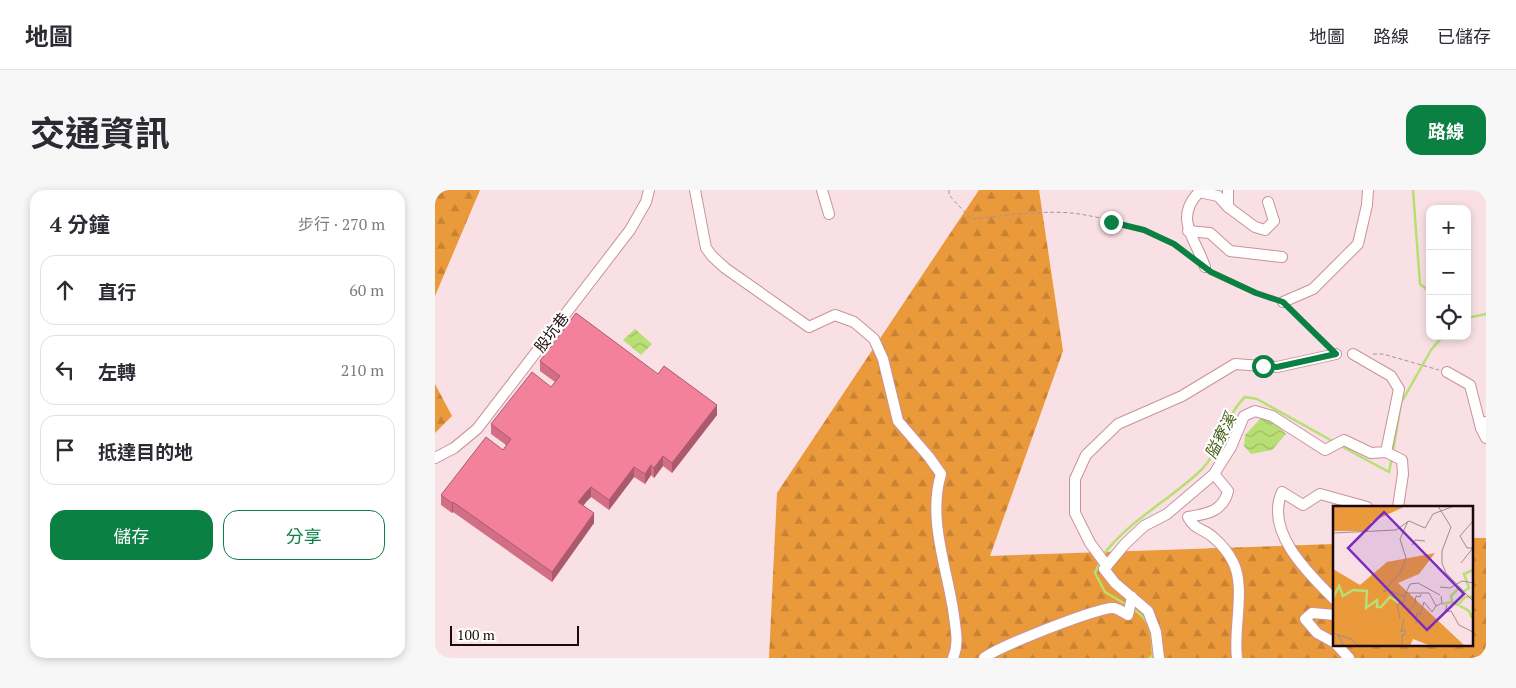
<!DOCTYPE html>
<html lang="zh-TW">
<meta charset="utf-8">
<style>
:root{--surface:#fff;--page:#f7f7f7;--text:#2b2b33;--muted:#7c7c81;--line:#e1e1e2;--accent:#0b8043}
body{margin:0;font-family:"PT Serif","Noto Sans TC",serif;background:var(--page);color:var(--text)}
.controls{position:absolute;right:15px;top:15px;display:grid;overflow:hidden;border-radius:10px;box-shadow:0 2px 8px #0003}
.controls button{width:45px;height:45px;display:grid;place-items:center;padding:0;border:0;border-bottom:1px solid var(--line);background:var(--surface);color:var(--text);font:25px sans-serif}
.scale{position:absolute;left:15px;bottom:12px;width:129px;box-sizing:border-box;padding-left:5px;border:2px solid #1c090d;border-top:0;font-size:14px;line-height:18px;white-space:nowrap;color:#1c090d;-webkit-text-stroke:4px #fff;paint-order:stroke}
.stop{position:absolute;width:15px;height:15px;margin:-11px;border:4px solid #0b8043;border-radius:50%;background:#fff}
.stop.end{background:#0b8043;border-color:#fff;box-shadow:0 1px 5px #0008}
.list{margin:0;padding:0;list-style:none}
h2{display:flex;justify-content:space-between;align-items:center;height:65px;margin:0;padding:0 20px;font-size:21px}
h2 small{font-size:16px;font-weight:400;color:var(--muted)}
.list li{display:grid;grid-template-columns:32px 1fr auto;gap:15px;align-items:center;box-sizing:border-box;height:70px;margin:0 10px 10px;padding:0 10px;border:1px solid var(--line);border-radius:15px}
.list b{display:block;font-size:19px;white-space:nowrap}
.list em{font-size:16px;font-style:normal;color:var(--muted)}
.actions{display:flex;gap:10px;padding:15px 20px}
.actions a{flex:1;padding:11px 0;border:1px solid var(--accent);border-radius:15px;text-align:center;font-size:18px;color:var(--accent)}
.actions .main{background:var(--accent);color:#fff}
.icon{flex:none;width:28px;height:28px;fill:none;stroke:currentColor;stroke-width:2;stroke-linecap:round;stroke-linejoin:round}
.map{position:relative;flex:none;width:1051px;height:468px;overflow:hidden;border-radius:15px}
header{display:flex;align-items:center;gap:30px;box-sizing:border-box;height:70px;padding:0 25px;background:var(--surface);border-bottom:1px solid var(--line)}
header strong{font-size:24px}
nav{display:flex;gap:28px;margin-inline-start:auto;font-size:18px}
.intro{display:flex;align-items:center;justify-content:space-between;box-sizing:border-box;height:120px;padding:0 30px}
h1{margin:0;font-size:35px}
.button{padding:12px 22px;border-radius:15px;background:var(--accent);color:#fff;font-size:18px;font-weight:700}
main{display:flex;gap:30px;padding:0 30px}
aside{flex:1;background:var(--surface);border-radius:15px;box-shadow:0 2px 8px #0003}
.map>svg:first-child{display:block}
</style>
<header>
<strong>地圖</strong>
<nav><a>地圖</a><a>路線</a><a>已儲存</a></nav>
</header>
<div class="intro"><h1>交通資訊</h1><a class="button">路線</a></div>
<main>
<aside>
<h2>4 分鐘<small>步行 · 270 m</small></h2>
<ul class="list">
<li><svg class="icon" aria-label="ahead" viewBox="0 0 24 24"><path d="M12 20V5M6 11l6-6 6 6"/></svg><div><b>直行</b></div><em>60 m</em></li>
<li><svg class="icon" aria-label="left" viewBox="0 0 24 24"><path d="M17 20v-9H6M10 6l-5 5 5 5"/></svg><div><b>左轉</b></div><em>210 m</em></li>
<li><svg class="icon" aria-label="arrive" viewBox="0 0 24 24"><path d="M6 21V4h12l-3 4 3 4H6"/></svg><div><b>抵達目的地</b></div></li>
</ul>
<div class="actions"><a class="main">儲存</a><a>分享</a></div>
</aside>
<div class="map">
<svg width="1051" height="468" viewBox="0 0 1051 468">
<defs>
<pattern id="forest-firs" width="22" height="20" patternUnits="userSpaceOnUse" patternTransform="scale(1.25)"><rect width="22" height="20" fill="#ea993b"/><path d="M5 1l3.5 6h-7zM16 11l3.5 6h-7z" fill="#c88233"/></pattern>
<pattern id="water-waves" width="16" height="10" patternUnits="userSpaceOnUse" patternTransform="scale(1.25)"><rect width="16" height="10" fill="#b7df73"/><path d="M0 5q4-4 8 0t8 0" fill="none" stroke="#9dbe62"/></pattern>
</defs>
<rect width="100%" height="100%" fill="#f9e0e4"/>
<g fill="url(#forest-firs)">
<polygon points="0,0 45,0 0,106"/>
<polygon points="544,0 604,0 628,161 555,366 900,354 900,454 1037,454 1037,348 1051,348 1051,468 334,468 342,303"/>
<polygon points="0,194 17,226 0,243"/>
</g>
<g fill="url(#water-waves)">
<polygon points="200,139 217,154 206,165 188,150"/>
<polygon points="827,227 837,230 851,244 837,260 816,264 809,256 810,245"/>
</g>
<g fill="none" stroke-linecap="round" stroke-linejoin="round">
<g stroke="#b7df73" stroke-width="2.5">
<polyline points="978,0 985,94 995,102"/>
<polyline points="1032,128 1051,124"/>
<polyline points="904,255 954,282 957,267"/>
<polyline points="958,262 966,213 996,160 1008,146"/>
<path d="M668,365C695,330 733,311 764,282C787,261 788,228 810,207L822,209L899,252"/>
<polyline points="665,372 660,383 670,402 692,415"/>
<path d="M697,418C718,432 716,442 718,465L715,468"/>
</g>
<g stroke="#c9929c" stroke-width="12">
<g id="minor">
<path d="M260,0L271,58L277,66L290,78L374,137L400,125L419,132L439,149L448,169L463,231L494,267L506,284C492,330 513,380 519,426C521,442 524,454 518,468"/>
<polyline points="387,0 394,24"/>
<polyline points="793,17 820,37 830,40 839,31 833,12"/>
<polyline points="753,41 775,43 795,61 847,67"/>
<path d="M770,77C761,49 738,29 764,2L783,6L793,17V0"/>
<polyline points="848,112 878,99 923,54 932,15 933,0"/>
<polyline points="1012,182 1035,195 1046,238 1051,232"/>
<polyline points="1046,238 1051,248"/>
<polyline points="951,262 967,270 968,284 963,317"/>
<polyline points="0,268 19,258 42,239 195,40 211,12 214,0"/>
<path d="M779,284L793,301C788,322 771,324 753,327C760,341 769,338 779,348C786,354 794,364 798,372C811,397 798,440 802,468"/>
<polyline points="672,376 655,353 640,323 640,289 651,265 683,234 747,206 800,174 842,177 901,164"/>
<path d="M900,410C875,385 829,342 847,302L868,315L885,304L932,317"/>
<polyline points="900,425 877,423 870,429 882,443 900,453"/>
<polyline points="901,454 914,468"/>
<path d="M549,468C563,457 665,416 679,418C684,419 689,423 693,425L697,407"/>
<polyline points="724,468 721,442 713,421 680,393 669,379 690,354 709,336 732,324 779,284 796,257 809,226 820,221 837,226 890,260 909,250 936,263 951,262 964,199 956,186 918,164"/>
</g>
</g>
<g stroke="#aa9397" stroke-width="1" stroke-dasharray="4 2.5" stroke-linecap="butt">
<path d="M514,0V5L536,29C568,26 612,19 644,24C682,30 722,42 754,65"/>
<polyline points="777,82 821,103 840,110"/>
<polyline points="856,119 892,155"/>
<polyline points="938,164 948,164 1004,180"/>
</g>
<use href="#minor" stroke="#fff" stroke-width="10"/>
</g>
<polygon fill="#d26f86" points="105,171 223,184 282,225 237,283 228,276 219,288 216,285 210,294 199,287 174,320 156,307 152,311 148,316 159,333 117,392 18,322 17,323 6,315 6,305 68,260 71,255 56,244 56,234 116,197 120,192 105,181"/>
<g fill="#ab5a6d">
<polygon points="282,215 282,225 237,283 237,273"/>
<polygon points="228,266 228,276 219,288 219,278"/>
<polygon points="216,275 216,285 210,294 210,284"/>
<polygon points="199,277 199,287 174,320 174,310"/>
<polygon points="156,297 156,307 152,311 143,322 143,312 152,301"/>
<polygon points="18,312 18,322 17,323 17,313"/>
<polygon points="159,323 159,333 117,392 117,382"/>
</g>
<polygon fill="#f4819c" stroke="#ab5a6d" points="141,123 223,184 229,176 282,215 237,273 228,266 219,278 216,275 210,284 199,277 174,310 156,297 152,301 143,312 159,323 117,382 18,312 17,313 6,305 51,247 68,260 76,249 56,234 97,182 116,197 125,186 105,171"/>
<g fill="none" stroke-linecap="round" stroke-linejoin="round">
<polyline stroke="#0b8043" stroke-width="6" points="676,32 709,40 739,54 776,82 821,103 848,112 901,164 842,177 828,176"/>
</g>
<g text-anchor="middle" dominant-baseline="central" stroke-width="4.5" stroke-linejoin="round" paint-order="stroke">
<g font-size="15" fill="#1c090d" stroke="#fff">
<text transform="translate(116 142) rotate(-52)">股坑巷</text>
</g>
<g font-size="16" font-style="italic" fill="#475f13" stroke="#fff">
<text transform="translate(785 246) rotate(-63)">隘寮溪</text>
</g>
</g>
<g transform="translate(898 316)">
<rect width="140" height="140" fill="#f9e0e4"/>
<path d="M0,0H73L38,16L35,25H0ZM102,47L86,68L65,77L132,140H98L80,133L77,140H0V63L27,79L54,56Z" fill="#ea993b"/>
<path fill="none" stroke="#b7df73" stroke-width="2.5" d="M0,92L6,80L10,90L20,84L34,85L33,102L44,94V101H48L57,91L66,97M119,96L118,90L126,82L130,86L136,82L131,68L140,64M109,98L119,96L125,99L132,91H140M127,100L136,105L139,112"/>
<path fill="none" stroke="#a18a8e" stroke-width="1" d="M105,0L118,21L109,45V57L113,67L140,95M0,27L63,24L76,15L92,22L100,8L121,0M79,39L82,34L92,35M128,57L140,42H134L127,30L140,15M107,81L117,82L129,75L140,77M73,87L77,78L85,77L107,89M72,91L56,84L50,86L67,67L73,52L67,33L75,15M69,99L75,105L82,98L83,90L87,91L88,88M114,99L112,106L118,105L126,119L140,126M67,113L64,99L71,96L72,87H96L103,100L109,97L108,90M83,118L84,107L87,109L91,96L99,106L103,100M0,127L5,129L11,140M5,129L18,133L25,140M69,140V129H72V123L68,126L71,113"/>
<path fill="#7b2cbf" fill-opacity="0.15" stroke="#7b2cbf" stroke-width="2.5" d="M51,6L131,88L94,124L15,42Z"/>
<rect width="140" height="140" fill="none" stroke="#1c090d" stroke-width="2.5"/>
</g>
</svg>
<div class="controls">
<button>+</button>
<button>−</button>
<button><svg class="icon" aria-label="locate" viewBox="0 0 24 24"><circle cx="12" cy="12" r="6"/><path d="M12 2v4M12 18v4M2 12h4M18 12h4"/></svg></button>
</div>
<div class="scale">100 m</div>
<div class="stop" style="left:828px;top:176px"></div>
<div class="stop end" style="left:676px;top:32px"></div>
</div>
</main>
